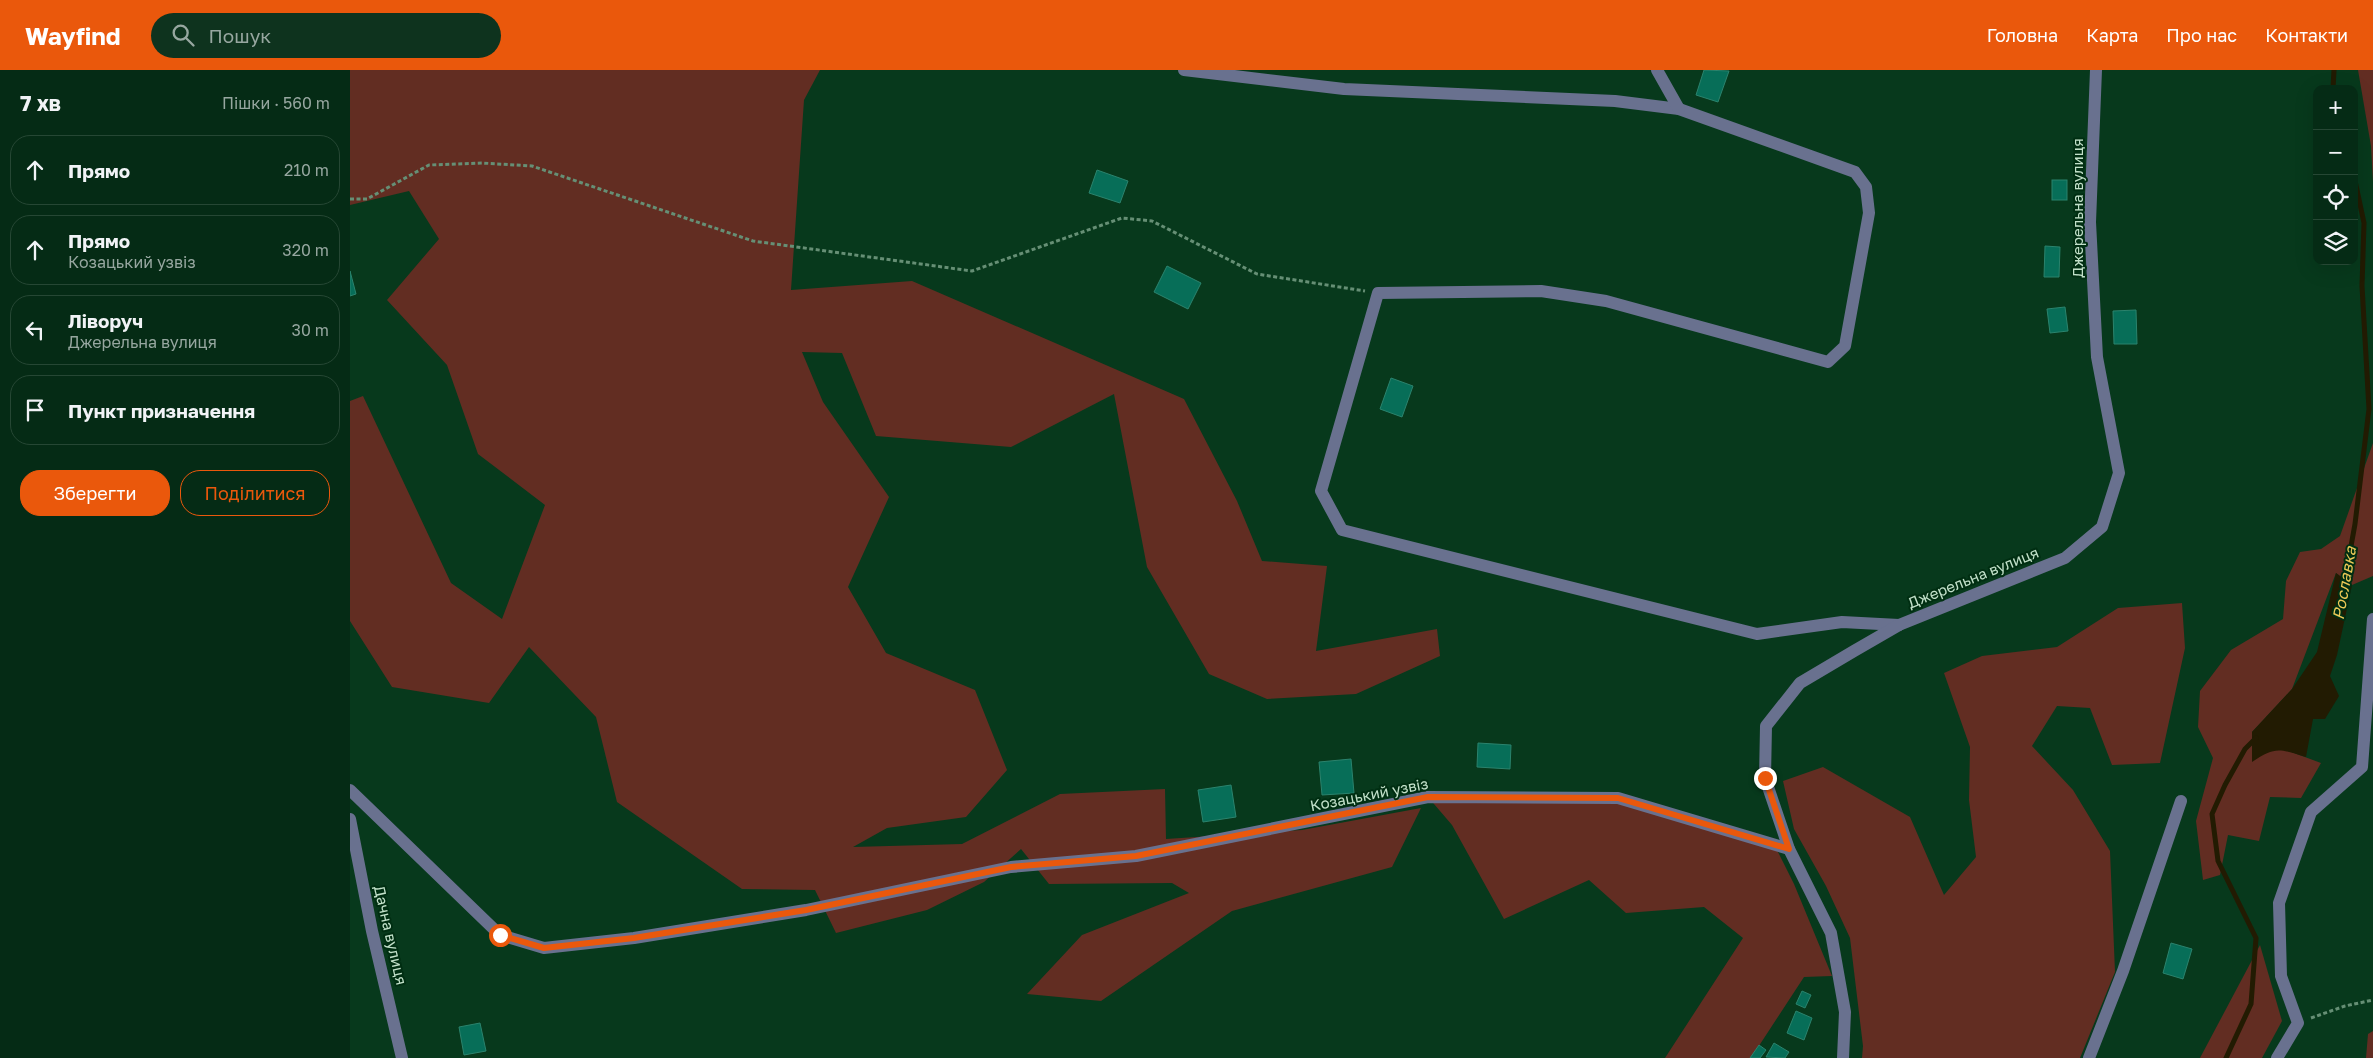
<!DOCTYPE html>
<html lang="uk">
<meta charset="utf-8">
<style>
:root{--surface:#052b15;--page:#0e331e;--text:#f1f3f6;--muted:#97a7a0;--line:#264734;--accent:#ea580c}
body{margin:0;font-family:"Golos Text",sans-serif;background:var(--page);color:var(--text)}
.controls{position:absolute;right:15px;top:15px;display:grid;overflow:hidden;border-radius:10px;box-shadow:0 5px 20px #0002}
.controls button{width:45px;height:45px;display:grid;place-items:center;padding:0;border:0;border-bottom:1px solid var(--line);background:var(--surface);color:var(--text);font:25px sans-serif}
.stop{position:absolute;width:15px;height:15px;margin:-11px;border:4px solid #ea580c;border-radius:50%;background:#fff}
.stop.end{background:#ea580c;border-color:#fff;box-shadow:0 1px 5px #0008}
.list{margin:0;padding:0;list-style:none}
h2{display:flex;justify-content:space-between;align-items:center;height:65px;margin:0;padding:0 20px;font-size:21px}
h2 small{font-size:16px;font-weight:400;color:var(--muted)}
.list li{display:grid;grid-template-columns:32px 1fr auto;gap:15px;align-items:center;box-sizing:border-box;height:70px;margin:0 10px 10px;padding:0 10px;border:1px solid var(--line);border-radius:20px}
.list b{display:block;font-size:19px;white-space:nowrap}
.list p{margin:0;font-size:16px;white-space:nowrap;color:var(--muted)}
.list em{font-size:16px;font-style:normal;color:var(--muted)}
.actions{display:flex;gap:10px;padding:15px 20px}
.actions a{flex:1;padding:11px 0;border:1px solid var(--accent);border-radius:20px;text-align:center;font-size:18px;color:var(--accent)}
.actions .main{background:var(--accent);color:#fff}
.icon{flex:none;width:28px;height:28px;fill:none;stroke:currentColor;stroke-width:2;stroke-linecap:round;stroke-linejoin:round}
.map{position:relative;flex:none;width:2023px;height:988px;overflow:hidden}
header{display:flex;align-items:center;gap:30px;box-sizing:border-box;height:70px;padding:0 25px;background:var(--accent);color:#fff}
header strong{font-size:24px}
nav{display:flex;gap:28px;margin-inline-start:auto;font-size:18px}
.search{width:350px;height:45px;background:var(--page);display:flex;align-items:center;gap:12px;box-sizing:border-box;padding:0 18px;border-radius:28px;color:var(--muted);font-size:19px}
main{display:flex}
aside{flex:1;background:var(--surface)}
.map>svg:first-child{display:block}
</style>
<header>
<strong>Wayfind</strong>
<div class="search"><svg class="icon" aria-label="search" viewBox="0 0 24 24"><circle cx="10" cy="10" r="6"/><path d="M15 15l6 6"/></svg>Пошук</div>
<nav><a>Головна</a><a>Карта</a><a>Про нас</a><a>Контакти</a></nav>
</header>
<main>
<aside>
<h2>7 хв<small>Пішки · 560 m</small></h2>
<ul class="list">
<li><svg class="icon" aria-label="ahead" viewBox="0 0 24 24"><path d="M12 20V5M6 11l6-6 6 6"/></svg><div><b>Прямо</b></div><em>210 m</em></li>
<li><svg class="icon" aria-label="ahead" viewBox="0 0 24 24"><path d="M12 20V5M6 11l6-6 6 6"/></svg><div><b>Прямо</b><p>Козацький узвіз</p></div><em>320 m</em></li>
<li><svg class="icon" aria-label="left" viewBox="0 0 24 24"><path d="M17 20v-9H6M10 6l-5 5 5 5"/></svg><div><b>Ліворуч</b><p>Джерельна вулиця</p></div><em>30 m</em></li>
<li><svg class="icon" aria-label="arrive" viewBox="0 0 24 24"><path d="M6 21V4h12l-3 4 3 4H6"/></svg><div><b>Пункт призначення</b></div></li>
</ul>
<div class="actions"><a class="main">Зберегти</a><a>Поділитися</a></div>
</aside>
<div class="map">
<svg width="2023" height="988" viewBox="0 0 2023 988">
<rect width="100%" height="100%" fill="#07391c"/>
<g fill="#622d22">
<polygon points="0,0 470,0 454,30 441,220 562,211 834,329 887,431 912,491 977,496 966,581 1087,559 1090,586 1006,624 917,629 859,604 797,497 764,324 661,377 526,366 492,283 452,282 473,332 539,427 498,517 536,583 625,620 657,700 616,747 537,758 503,777 612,774 710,724 815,719 816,769 952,760 1071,738 1042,797 882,841 751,931 677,924 732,865 839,823 822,813 699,814 671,779 634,812 577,840 486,863 465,820 392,819 267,732 246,647 179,577 139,633 42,617 0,551 0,331 13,326 101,513 152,549 195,435 128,384 97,295 37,230 89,169 59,121 0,135"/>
<polygon points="2008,0 2023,0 2023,112 2021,76"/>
<polygon points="2023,373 2023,506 2002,515 1986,503 1942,619 1902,662 1918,680 1936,680 1971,693 1951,728 1920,727 1909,771 1878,765 1870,805 1853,810 1846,751 1863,688 1848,657 1850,621 1881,580 1933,549 1936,511 1950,482 1971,479 1990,466"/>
<polygon points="1832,533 1835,578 1810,693 1762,695 1740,638 1707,636 1682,676 1723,720 1760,781 1765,902 1730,988 1512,988 1513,976 1500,868 1476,816 1444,759 1433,711 1473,697 1560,747 1594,825 1626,787 1619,730 1620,677 1594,603 1632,586 1707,577 1768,538"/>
<polygon points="1078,727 1268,728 1425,776 1444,814 1482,906 1454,907 1401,988 1315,988 1393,868 1354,837 1276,843 1239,810 1154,849 1102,755"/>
<polygon points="1910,875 1932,951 1912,988 1850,988"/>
<polygon points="2023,961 2023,988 2016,988 2018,964"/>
</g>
<path fill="#221b02" d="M1986,503L2002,515L1987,585L1980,606L1989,626L1975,649H1963L1956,687C1930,679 1925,676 1902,692V662L1942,619L1967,582Z"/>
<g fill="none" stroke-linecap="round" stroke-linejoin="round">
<g stroke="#221b02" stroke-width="5">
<polyline points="1983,19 1984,0"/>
<polyline points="1994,515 2005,454 2019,339 2012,216 2014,153 2004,106"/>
<polyline points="1876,988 1901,934 1906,868 1868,791 1862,744 1875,715 1895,679 1906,668"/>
</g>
</g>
<g fill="#076e58" stroke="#2b836d">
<polygon points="1354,0 1379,1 1368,32 1346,25"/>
<polygon points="747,100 778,111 770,133 739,123"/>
<rect x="1702" y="110" width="15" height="20"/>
<polygon points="1695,176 1710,177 1709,207 1694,207"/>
<polygon points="817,196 851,213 838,239 804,222"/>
<polygon points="0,201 6,224 0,226"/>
<polygon points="1715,237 1718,261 1700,263 1697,239"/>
<polygon points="1786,240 1787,274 1764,274 1763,241"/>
<polygon points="1041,308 1063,316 1052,347 1030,339"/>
<polygon points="1128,673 1161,675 1160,699 1127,697"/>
<polygon points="1001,689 1004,723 972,725 969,692"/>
<polygon points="881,715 886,747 853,752 848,720"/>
<polygon points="1821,873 1842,879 1833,909 1813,903"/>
<polygon points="1452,921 1461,925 1455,938 1446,934"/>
<polygon points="1446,941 1462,948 1454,970 1437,963"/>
<polygon points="130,953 136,981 114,985 109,957"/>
<polygon points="1424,973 1439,982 1435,988 1416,987"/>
<polygon points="1409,975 1416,980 1410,988 1400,988"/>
</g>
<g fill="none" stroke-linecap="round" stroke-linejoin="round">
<g stroke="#668f75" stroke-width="3" stroke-dasharray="4 2.5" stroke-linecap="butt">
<polyline points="0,129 17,129 79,95 132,93 182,96 403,171 622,201 772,148 802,151 907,204 1015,221"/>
<polyline points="1961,948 1995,936 2023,930"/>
</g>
<g stroke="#69718f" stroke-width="12">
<polyline points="834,0 994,19 1265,31 1329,39 1505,102 1516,117 1519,143 1495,276 1478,292 1256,231 1191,221 1028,223 971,421 992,460 1407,564 1492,552 1549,555"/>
<polyline points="1307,0 1329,39"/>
<polyline points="0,720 150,865 194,878 284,868 456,840 661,797 786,786 1078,727 1268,728 1439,779"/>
<polyline points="0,749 22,861 52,988"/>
<polyline points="1493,988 1495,942 1481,863 1439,779 1415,708 1416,656 1450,613 1504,581 1549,555 1715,488 1752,457 1769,403 1747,287 1740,152 1746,0"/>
<polyline points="1739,988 1773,901 1831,731"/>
<polyline points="1927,988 1948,953 1931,906 1929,833 1961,742 2012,697 2023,549"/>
</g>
</g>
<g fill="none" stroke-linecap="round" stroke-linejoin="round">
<polyline stroke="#ea580c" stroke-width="6" points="150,865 194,878 284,868 456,840 661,797 786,786 1078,727 1268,728 1439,779 1415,708"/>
</g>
<g text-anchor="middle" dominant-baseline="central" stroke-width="4" stroke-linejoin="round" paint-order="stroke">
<g font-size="15" fill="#c2e1ca" stroke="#002e12">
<text transform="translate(1727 138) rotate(-90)">Джерельна вулиця</text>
<text transform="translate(1623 507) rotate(-22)">Джерельна вулиця</text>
<text transform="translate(1019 724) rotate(-11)">Козацький узвіз</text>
<text transform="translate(41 865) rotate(77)">Дачна вулиця</text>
</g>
<g font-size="16" font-style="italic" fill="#eac857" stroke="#002e12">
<text transform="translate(1994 513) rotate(-80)">Рославка</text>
</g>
</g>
</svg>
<div class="controls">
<button>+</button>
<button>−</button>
<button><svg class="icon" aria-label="locate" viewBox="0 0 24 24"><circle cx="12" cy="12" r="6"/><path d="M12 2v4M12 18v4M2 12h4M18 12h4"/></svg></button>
<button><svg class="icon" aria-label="layers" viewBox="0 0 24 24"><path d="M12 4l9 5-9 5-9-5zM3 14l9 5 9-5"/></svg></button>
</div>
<div class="stop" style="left:150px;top:865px"></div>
<div class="stop end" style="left:1415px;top:708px"></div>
</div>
</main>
